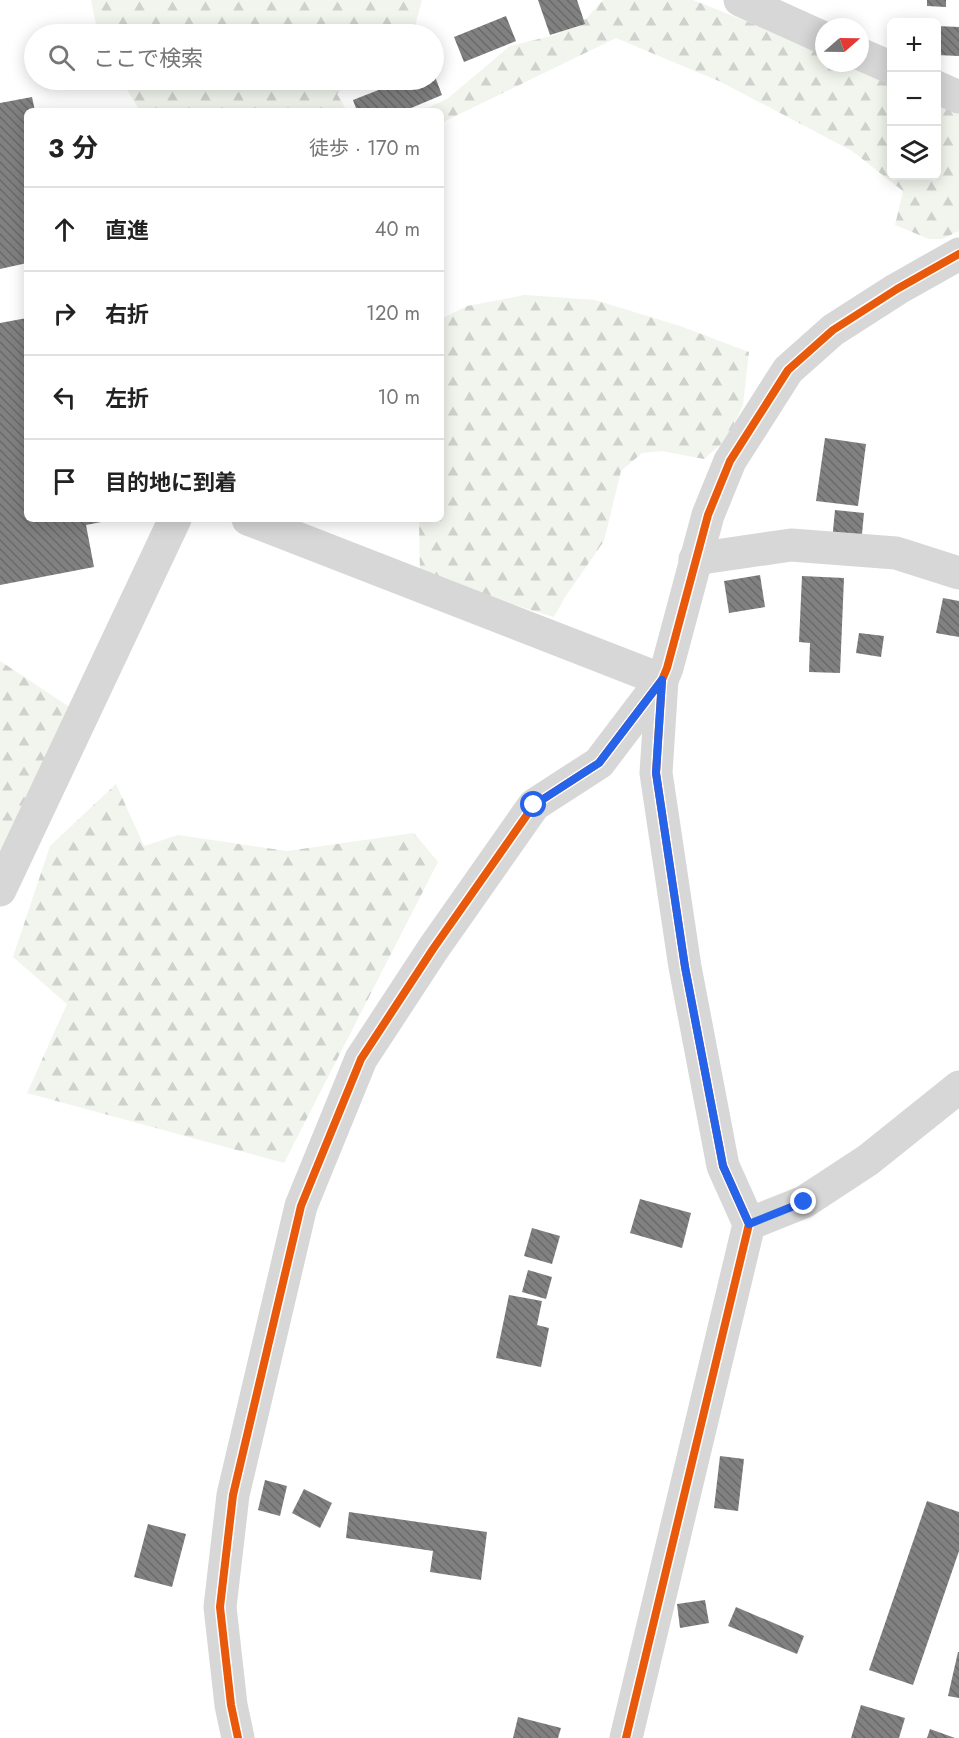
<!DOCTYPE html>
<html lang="ja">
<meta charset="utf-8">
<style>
:root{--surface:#fff;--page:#f2f2f2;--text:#222;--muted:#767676;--line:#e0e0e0}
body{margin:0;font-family:Jost,"Noto Sans JP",sans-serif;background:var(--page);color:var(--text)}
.controls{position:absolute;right:18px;top:18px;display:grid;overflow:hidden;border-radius:9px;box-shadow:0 3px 15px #0003}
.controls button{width:54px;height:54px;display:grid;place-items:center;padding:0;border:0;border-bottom:2px solid var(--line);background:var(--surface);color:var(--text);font:30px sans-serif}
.compass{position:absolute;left:815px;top:18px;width:54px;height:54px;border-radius:50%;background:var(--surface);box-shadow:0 3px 15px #0003;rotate:70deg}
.stop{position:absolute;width:18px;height:18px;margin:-14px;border:4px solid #2563eb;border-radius:50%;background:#fff}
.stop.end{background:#2563eb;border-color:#fff;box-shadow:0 2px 6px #0008}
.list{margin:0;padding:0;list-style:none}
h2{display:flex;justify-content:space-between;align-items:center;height:78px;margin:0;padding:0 24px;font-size:26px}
h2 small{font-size:20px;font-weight:400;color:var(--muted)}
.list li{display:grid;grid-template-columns:39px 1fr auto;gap:18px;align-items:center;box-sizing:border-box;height:84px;padding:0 24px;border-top:2px solid var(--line)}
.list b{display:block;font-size:22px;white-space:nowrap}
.list em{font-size:20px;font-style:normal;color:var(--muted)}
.icon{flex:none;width:33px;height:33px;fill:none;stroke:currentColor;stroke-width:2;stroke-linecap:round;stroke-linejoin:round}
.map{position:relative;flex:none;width:959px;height:1738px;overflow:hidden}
.search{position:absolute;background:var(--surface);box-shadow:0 3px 15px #0003;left:24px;top:24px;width:420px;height:66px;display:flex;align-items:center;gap:15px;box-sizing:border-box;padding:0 21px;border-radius:33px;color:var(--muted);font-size:22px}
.panel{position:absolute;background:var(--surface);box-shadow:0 3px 15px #0003;left:24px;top:108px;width:420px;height:414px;border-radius:9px}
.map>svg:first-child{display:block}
</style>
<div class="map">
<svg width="959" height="1738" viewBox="0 0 959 1738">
<defs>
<pattern id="forest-firs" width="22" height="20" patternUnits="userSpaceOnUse" patternTransform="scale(1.5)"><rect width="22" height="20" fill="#f1f5ed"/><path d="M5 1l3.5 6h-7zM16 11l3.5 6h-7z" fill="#cfd2cc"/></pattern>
<pattern id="building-back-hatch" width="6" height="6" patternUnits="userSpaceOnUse" patternTransform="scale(1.5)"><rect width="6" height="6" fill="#818181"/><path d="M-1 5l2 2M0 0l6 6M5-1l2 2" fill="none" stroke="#6a6a6a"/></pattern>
</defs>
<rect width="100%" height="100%" fill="#fff"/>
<g fill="url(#forest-firs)">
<polygon points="91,0 422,0 413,34 98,34"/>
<polygon points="603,0 693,0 824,52 824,63 852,63 891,81 892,176 936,176 937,101 959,111 959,231 942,239 929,239 895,225 903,191 852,151 721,82 616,38 441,123 441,111 421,111 447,99 510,46 555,35 586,19"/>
<polygon points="121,80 351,80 337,94 347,111 140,111"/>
<polygon points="526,295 595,300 680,326 749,352 743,405 727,439 704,459 662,451 642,453 621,471 604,541 565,597 554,617 420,576 419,519 441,519 441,319 467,306"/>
<polygon points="0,661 71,708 0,865"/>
<polygon points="116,784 144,846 178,835 287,851 414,833 438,862 284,1163 27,1093 67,1004 13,957 50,846"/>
</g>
<g fill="url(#building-back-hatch)">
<polygon points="538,0 577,0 585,24 550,35"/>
<polygon points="927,0 946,0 946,7 927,6"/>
<polygon points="506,16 516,41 464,62 454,37"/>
<polygon points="936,26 959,27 959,56 936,55"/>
<polygon points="434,74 442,95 404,111 357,111 353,100 404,80 434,80"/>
<polygon points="32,97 35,111 27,111 27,263 0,269 0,103"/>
<polygon points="27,318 27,519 111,520 86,525 94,567 0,585 0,323"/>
<polygon points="825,438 866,444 858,506 816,501"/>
<polygon points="835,510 864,513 861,544 832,541"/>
<polygon points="760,575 765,607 729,613 724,581"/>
<polygon points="802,576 844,578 840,673 809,672 810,643 799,642"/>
<polygon points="943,598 959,601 959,637 936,633"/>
<polygon points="859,633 884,636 881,657 856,653"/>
<polygon points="640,1199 691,1213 682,1248 630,1233"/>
<polygon points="532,1228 560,1236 552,1264 524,1256"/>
<polygon points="528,1270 552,1277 546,1299 522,1292"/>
<polygon points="509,1295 542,1301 537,1325 549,1328 541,1367 496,1358"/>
<polygon points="720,1456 744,1459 738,1511 714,1508"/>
<polygon points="265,1480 287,1486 280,1516 258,1510"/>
<polygon points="304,1489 332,1503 320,1528 292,1513"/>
<polygon points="927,1501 959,1512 959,1551 913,1685 869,1670"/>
<polygon points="349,1512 487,1532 481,1580 430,1572 433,1551 346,1538"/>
<polygon points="148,1524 186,1534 172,1587 134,1577"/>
<polygon points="705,1600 709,1623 680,1628 677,1604"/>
<polygon points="736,1607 804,1636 797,1654 728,1626"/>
<polygon points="958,1652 959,1652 959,1698 948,1696"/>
<polygon points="861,1705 905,1718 899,1738 851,1738"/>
<polygon points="518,1717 561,1728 558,1738 513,1738"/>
<polygon points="930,1729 955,1738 927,1738"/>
</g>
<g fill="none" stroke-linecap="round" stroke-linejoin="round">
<g stroke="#d7d7d7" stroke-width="33">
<polyline points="740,0 824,38"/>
<polyline points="860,54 892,68"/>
<polyline points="936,87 959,97"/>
<polyline points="248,519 662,680"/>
<polyline points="695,559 791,545 896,553 959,573"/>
<polyline points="0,890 175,519"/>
<polyline points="749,1224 804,1202 868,1160 959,1087"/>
<polyline points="238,1738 231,1705 220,1607 233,1495 301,1206 361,1059 433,949 534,805 599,763 662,680 667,668 708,515 730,461 788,370 833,330 897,289 959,254"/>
<polyline points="626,1738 749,1224 723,1166 685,967 656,773 662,680"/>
</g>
<g stroke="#fff" stroke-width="11">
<g id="cycleway">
<polyline points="238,1738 231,1705 220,1607 233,1495 301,1206 361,1059 433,949 534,805 599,763 662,680 667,668 708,515 730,461 788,370 833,330 897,289 959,254"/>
<polyline points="626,1738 749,1224 723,1166 685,967 656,773 662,680"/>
</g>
</g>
<use href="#cycleway" stroke="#e8590c" stroke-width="8"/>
</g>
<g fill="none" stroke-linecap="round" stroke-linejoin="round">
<polyline stroke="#2563eb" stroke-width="8" points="534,805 599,763 662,680 656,773 685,967 723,1166 749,1224 804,1202"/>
</g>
</svg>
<div class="controls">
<button>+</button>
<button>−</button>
<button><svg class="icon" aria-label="layers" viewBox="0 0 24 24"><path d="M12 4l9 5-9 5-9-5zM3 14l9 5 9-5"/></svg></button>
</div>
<svg class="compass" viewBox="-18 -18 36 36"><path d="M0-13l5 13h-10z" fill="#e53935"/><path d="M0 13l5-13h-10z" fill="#767676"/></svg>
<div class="stop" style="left:534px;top:805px"></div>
<div class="stop end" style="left:804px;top:1202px"></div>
<div class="search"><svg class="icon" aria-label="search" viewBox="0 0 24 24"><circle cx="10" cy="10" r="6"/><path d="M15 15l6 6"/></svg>ここで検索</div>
<section class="panel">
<h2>3 分<small>徒歩 · 170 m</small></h2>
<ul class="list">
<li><svg class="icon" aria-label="ahead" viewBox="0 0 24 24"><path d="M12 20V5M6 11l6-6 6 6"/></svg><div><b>直進</b></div><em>40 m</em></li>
<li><svg class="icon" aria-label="right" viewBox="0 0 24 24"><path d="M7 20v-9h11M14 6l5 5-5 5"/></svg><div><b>右折</b></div><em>120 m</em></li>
<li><svg class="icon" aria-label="left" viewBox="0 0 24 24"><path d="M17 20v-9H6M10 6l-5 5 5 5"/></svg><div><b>左折</b></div><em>10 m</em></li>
<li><svg class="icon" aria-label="arrive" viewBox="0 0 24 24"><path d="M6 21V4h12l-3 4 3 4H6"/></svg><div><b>目的地に到着</b></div></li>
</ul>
</section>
</div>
